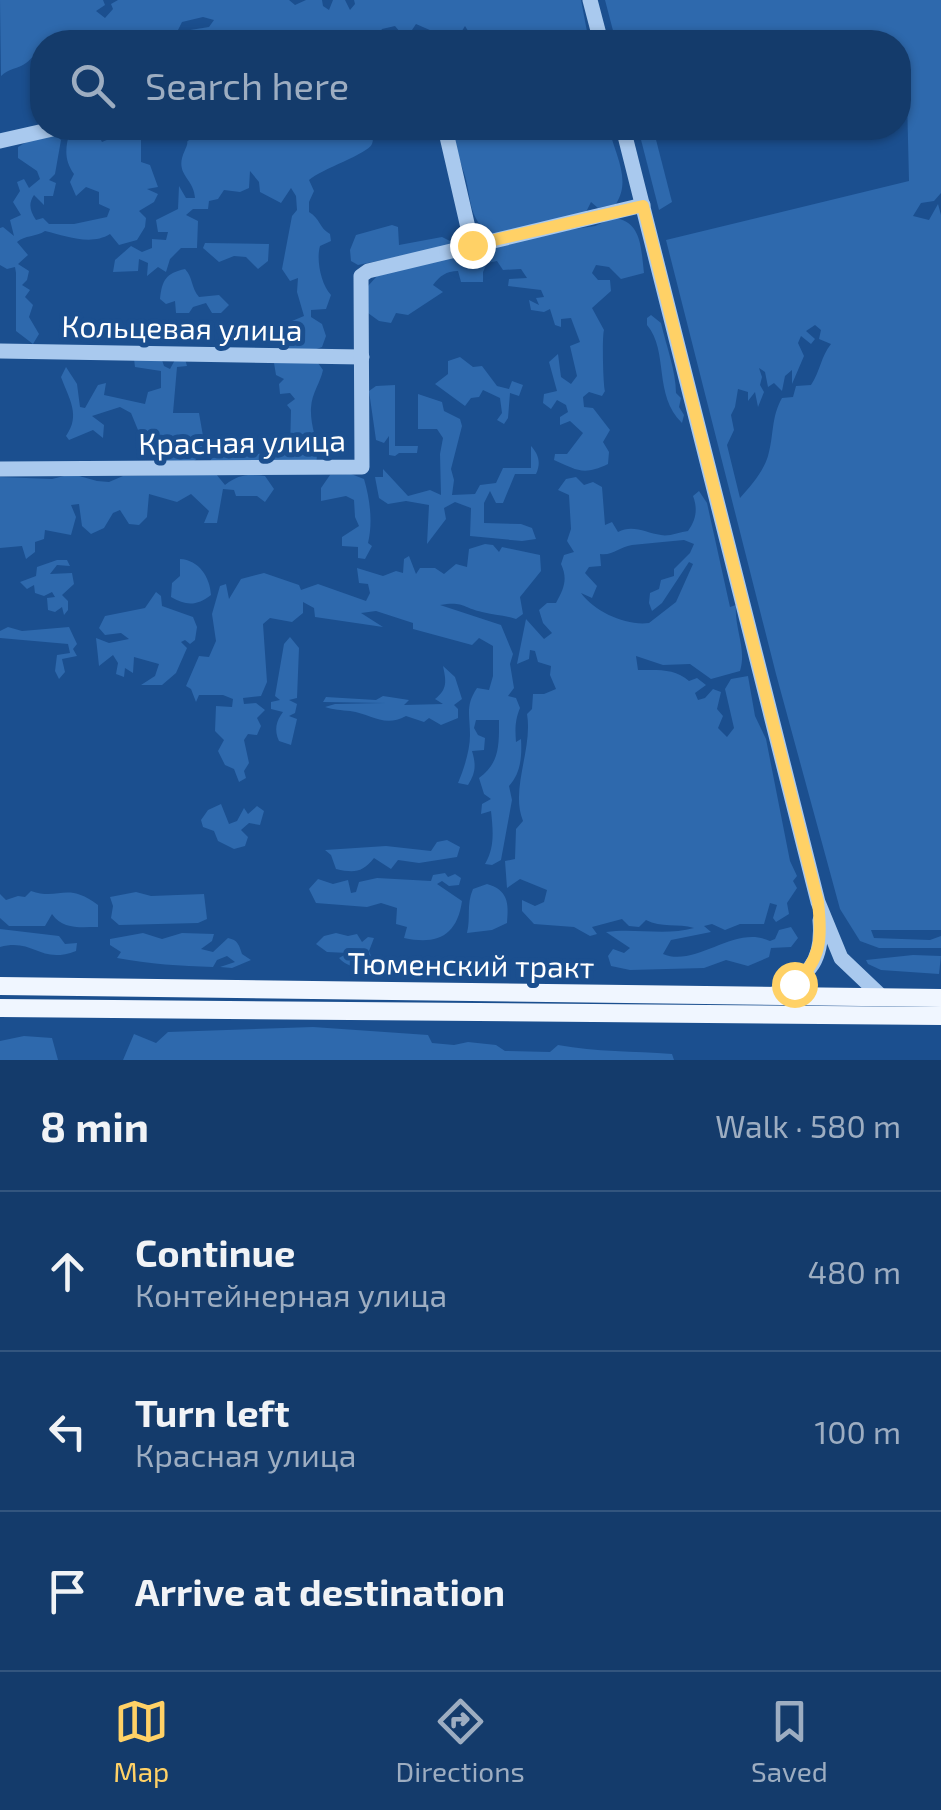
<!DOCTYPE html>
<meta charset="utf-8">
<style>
:root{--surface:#143b6b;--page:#1d4271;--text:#f1f3f6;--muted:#9dadc1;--line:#33557e;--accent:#ffd166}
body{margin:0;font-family:"Exo 2",sans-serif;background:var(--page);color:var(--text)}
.stop{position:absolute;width:30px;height:30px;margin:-22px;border:8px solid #ffd166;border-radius:50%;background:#fff}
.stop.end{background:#ffd166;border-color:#fff;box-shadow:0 2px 10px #0008}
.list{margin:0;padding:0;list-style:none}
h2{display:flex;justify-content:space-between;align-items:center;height:130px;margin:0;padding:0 40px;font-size:42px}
h2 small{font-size:32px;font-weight:400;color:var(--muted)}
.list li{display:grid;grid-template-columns:65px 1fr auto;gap:30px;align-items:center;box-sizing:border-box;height:160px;padding:0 40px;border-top:2px solid var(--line)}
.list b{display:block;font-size:38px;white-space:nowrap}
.list p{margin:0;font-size:32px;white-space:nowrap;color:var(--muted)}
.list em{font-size:32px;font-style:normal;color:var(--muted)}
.icon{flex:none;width:55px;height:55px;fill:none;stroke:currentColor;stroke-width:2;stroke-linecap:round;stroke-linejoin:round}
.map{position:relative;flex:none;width:941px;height:1060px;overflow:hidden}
.search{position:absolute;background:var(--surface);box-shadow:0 2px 8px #0004;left:30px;right:30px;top:30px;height:110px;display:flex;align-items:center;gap:25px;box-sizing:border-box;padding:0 35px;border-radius:40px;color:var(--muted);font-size:38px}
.sheet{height:610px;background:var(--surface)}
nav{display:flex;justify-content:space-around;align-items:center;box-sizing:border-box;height:140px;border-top:2px solid var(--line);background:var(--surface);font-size:28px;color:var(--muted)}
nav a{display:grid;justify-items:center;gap:5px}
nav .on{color:var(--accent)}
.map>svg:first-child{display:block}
</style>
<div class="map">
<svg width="941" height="1060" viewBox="0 0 941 1060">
<rect width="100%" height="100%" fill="#1b4f8f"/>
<g fill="#2e69ad" fill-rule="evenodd">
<path d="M0,0H103L105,5L96,11L105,18L113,9L111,4L118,0H289L295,5L306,0H322L323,6L329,10L333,0H345L350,10L355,4L354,0H581L589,42H474L479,34H470L465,26L455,42H434L432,31L416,24L410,33L400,32L395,26L382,29L374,42H172L191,39L190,30L209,27L214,20L203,17L182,22L175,36L163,42H97L113,39L101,37L82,42H42V50C34,53 33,58 26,63C18,69 9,68 1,76Z"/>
<path d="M605,0H941V193L934,201L921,203L913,216L929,220L938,204L941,215V930H871L874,938L930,940L941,936V948H879L860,941L840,909L776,674L666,240L909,181L906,56H899L898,42H616ZM815,325L821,330L819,339L831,344C821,356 820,372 811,385L796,386L793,397L782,398C771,417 774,436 768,456C763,472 751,486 740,498L727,445L734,430L731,415L735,407L738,389L748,392V401L755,392L758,407L764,392L760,385L762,377L759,368L765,372L768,387L774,383L782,391L785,376L792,370V384L804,356L798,343L801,336L811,344L815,339L806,331Z"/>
<path d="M80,128H95L102,142L109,139L105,128H141V162L150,165L158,187L147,189L158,194L154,202L139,211L146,218L145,227L137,240L119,245L110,234C91,246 66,236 45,231C36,237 25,235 17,242L28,255L18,264L29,271L27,280L22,285L30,290L25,297L33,305L29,317L39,334L33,344L16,331V273L15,267L7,269L0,265V228L3,227L14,236L10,220L21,215L13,202L20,191L17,182L24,179L29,188L40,179L37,171L18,158V147L35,137L55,134L61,140L55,174L49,180L56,183L53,196H44V205L34,195C28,204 30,211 36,220L43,218L49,224H74L107,217L110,209L99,204V192L86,187L76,196L70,182L74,174C64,160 65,148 70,131Z"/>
<path d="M188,128H372C372,133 374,139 372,144C368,154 321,169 309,180L314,191L309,202V212C320,218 319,228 330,234L331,241L320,246C316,260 321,284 331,295L326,309L311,310V317L322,324L326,336L322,347L311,351L285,348L280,326L304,316L297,292L298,278L290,281L282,269L292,216L297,210L296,196L291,188L281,203L260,192L259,182L250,171L249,188L240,192L224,190L218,199L209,201L208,209H193L186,215L198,221L197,248H181L170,259L166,272L158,267L147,276L148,263L139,259L138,271L113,272L115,260L131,246L142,252L152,248V239L166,240L168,232H158L156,220L178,209L179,186L186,198H195C194,177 173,175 185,150C191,137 182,145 194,137Z"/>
<path d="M450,128H609C614,153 632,179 616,204L598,208L591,202L586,212L491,235C468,218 472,201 465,176C460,160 454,144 450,128Z"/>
<polygon points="638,128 653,128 672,202 659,210"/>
<path d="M613,218C642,220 641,249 644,273L621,279L609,267L596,265L592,273L598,280H610L611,291L592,308L604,330C602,336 603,384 605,391L602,396L589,392L583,397L584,407L593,408L610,430L603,442L609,452L608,464C583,476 577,470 554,460L555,454H567L583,433L570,421L560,425V417L568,412L566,405L557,400L551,409L543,403L544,394L557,391L549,362L558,354L561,377L571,384L577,376L570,346L580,342L571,318L561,319V327L555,325L550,309L544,312L531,310L529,300L539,305L536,298L544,297L541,290L508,286L509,279L527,278L521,269L503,270L497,261L487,263L483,272V282H461L458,271C446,271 440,276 433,285L443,292L408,315L396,313L391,323L379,321L368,313V286L377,276L541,234L595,226Z"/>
<polygon points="392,225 398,227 399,245 442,237 450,241 450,246 358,265 351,261 350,250 356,235"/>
<polygon points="205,243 269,244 268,261 258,269 246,257 234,256 219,262 203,248"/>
<path d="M185,269C193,277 191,288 199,297L219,295L229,305L221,313H212L206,303L193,307L189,313H176L175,301L166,304L160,299C162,280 166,273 185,269Z"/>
<path d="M651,315L661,323C666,345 676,371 676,393L681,398L679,407L684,415L682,423C653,395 669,351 647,325V318Z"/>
<path d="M161,357L164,366L170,369L176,358L185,359L187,366L177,367L173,413H199L203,436L202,454L194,461L162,462L145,447L131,413L120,407L92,416L104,425L103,438L93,430L69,440L66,436C81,415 69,399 61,377L66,367L77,384L80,407L85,408L98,385L106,383L104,395L145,404L148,392L161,388V371L135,367L134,359Z"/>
<polygon points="460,357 473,367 482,366 497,386 509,389 512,381 523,385 519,396 510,393 508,418 504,424 497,420 502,413 500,398 483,390 479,397 471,398 465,406 435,384 448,374 448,361"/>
<path d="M281,359L318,363L323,370C320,384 312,392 311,408C310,429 320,442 316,464L209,463L212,458L290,451L291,410L287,405L295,399L290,393L280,394L279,384L284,379L276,375L274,363Z"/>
<polygon points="395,385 395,446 418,446 417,453 399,453 395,456 389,455 389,436 384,443 376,440 369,391 376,386"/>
<path d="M418,394L442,402L444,411L460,419L462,426L451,469L454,480L452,495L475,494L480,485L496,483L503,468H531V446C539,455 541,463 536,474H515L503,503H496L490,491L484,503V523L521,524L532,528L536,539L522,541L470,536L471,508L455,502L444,508L446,519L427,544L429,505L406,501L388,504L379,498L375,477H383V469L408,496L430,490L441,495L440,454L443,438L437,429H418Z"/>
<path d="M72,474L97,481L109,482L123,476L216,474L225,485C239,474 248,474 265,476L274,489L265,502L257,496H236L234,490L223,489L217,523H204L209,511L191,494L177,502L149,494L147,517L139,525L129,524L120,510L113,513L104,528L91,534L82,526L79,504L71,505L76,517L71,535L45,530L44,539L35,542V552L26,559L22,546L0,548V477L52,479Z"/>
<path d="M351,474L364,479C370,499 373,523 368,543L372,546L365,559L358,558V547L342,546V537L359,526L355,517L354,500L346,496L321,501V488L330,475Z"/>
<path d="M576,477L584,485L593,482L602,487L605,525L612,522L618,532C633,524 646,533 661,535C668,537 680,532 688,531C696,520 698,509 693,496L699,491L707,503L730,607L736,605C734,628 747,649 740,671L711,679L690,664L663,665L636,656L638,670C657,670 675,668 689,681L697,678L706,685L695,693L698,700L705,698L713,689L721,692L717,709L723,716L718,728L727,737L734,728L725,689L731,679L748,676L755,716L766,739L790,861L797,876L793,881L797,888L787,903L789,914L776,922L773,918L777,905L770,903L764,924H740L725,930L712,924L704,926L711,932L671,940L663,954C696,968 735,924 770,941L775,939L779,930L791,927L798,938L791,947L771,948L769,957L748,966L726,960L704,968L630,970L611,966L608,956L613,949L624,953L630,948L606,932C635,928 666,936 694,928C678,923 661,928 646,920L639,927L629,926L622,919L592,927L597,934L590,936L574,927L534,924L522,911V900L535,906L544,902L547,890L520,879L507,888L505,861L515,859L516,829L523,821C510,789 533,749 527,714L532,709L533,694H544L556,689L550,675L551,666L538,662L535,651L530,650L529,659L517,664L526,619L544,639L552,633L543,623L539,610L547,603H556C564,588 568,579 561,564L564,555L574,552L567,541L571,529L569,495L558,490L566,479ZM684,540L694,544L690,553L674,569V576L661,580L659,589L650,593L649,603L652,611L662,603L689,562L693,564L676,602L649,623C626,626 595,612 581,593L592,598L597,586L585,573L589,567L601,566L600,554C613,556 619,547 632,545C649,543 666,542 684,540Z"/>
<path d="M485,544L493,545L499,552L502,547L540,555L541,571L520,597L523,614L516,619C504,615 493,615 482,612C463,608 464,601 440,605L501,625L513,654L510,664L514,688L508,696L516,698L520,708C515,720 515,729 516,742L521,739C522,756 521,773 509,786L512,800L501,860L492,865L485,864C495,847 493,830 491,811L481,814L482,804L491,799L484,794L479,778C500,763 499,744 499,720H476L474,728L478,735L485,738L484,750L472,751C476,764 476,773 468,785L458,783C464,769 470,750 470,735C470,715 465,706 477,688L489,690L493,676V646L479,638L472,645L413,629V623L376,611L361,613L383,627L315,617L314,608L303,602V613L292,622L270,618L263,624L267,682L261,696L243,698L244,704L256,703L265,710L257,718L261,726L257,735L248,734L244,740L249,763L244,771L246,778L239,782L234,769L225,765L218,751L224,740L215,731L216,706L232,707L233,699L223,695H199L196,702L191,689L186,686L199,656L209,657L216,641L212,614L220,586L226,584L229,599L241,579L264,573L299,585L301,590L318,584L366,601L370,593L368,584L359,583L357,568L383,576L396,571L403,573L404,559L409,556L416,574L420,568H435L444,574L456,564L467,567L469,549Z"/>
<path d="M180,559C199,560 210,577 211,595C197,606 186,606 171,597L172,583L180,576Z"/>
<polygon points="57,560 67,560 70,566 57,565 50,574 72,573 74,584 62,595 68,601 68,610 64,615 62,607 55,612 48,610 47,598 55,597 52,592 44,596 35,593 34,585 27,589 20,582 36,576 37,567"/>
<polygon points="156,592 161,596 162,606 193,617 197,627 195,640 190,644 185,640 181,642 187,648 176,673 162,685 141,685 155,676 159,664 134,657 133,673 125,668 124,677 116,674 118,663 113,655 99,666 96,638 109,643 129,639 121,633 105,635 99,628 105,616 145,608"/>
<polygon points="8,627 22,631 69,627 77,644 73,649 77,656 62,659 65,672 59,679 55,671 57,655 70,653 68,644 0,638 0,631"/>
<path d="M290,637L299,648L297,698L289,700L297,704L295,713L289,716L297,719L291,745L279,741C274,730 276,721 283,712L271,709V702L280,700L275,696L284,644Z"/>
<path d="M443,666L455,677L462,699L454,705L458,709V718L441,725L429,718L424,722L406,716C384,728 372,714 350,711C341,710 334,710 325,707L335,704L385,703L323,702L326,697L376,700L383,696L409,700L404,705L443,704L435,699C448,689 446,681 443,666Z"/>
<polygon points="221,804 229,824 237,821 244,808 248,814 257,806 264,811 260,825 249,823 241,830 248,837 245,846 234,849 218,841 214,831 203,827 201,820 208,810"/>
<path d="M447,840L460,847L457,857L419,863L398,860L391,869L374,858C362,873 354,873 336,869L331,855L325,850L386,846L431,851L437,842Z"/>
<path d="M445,873L448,877L455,874L461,878L459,885L449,886L442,881L437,884L462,901C457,936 437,945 404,938L407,927L396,924L397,908L381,903L367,907L316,903L309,889L318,879L333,884L348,880L351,893L356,892L359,882L377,878L431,881L433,875Z"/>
<path d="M487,884C508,890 509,903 507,923L492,930L467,933C471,917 466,905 473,889Z"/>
<path d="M31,891C60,901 66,881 98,905V927C80,927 63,930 52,914L45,926H9L0,918V894L6,900L18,896L25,897Z"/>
<polygon points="136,892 151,896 204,894 207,919 198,923 119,925 111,918 113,906 110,897"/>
<path d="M0,929L59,936L65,944L77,943L76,951C39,965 35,938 0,947Z"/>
<path d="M143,933L162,939L182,933L214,934L212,941L201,949L213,952L228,938C238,940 239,945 242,954L251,960L232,968L220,967L235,962L227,956L217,960L213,967C181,966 149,964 117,958L121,952L110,945V939Z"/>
<path d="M336,933L348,936L357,934L362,942L368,937L374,938L369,951L375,966C361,968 349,969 339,958L348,953L327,952L316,944L324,936Z"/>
<polygon points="913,955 941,956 939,974 881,970 868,964 866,960"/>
<path d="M313,1027L428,1035L432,1043L454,1045L468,1042L496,1045L505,1051L550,1052L558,1045C597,1052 633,1051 672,1054L674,1060H123L134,1034L156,1043L168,1032Z"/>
<polygon points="24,1036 52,1038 58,1060 0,1060 0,1041"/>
</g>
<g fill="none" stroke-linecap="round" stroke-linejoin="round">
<g stroke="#a9c9ee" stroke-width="15">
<polyline points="590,0 601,42"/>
<polyline points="445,128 472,245"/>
<polyline points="623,128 818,902 841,958 882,997"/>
<polyline points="0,141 57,128"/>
<polyline points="0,351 362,357"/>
<polyline points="0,469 362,467 361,276 368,271 643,205"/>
<path d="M770,996C806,977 824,965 820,920"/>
</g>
<g stroke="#f0f6ff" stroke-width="18">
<polyline points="0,986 941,998"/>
<polyline points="0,1008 941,1016"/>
</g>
</g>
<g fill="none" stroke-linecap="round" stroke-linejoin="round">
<path stroke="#ffd166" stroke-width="12" d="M472,245L643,206L818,902C822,937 822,960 794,984"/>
</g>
<g text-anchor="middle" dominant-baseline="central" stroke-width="10" stroke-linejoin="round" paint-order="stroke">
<g font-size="30" fill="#fff" stroke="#1b4f8f">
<text transform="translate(182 327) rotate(1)">Кольцевая улица</text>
<text transform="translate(242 441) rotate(-1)">Красная улица</text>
<text transform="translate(471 964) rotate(1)">Тюменский тракт</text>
</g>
</g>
</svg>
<div class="stop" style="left:794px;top:984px"></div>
<div class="stop end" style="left:472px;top:245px"></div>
<div class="search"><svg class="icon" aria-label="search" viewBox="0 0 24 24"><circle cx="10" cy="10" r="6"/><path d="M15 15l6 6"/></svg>Search here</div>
</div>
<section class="sheet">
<h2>8 min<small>Walk · 580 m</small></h2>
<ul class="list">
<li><svg class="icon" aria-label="ahead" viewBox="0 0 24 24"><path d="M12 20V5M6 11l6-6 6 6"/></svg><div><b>Continue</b><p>Контейнерная улица</p></div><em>480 m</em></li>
<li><svg class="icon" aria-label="left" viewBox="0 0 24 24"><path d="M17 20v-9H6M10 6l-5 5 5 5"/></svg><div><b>Turn left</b><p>Красная улица</p></div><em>100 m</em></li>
<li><svg class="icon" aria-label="arrive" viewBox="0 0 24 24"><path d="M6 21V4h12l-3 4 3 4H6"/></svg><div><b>Arrive at destination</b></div></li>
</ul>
</section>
<nav>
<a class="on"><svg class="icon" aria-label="map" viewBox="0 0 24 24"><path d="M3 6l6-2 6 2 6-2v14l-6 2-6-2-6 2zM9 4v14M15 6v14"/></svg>Map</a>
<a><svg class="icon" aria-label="directions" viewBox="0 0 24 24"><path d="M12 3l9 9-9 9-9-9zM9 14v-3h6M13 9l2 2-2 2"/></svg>Directions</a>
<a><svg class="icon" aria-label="saved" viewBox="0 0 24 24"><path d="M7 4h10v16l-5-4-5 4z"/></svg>Saved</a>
</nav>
